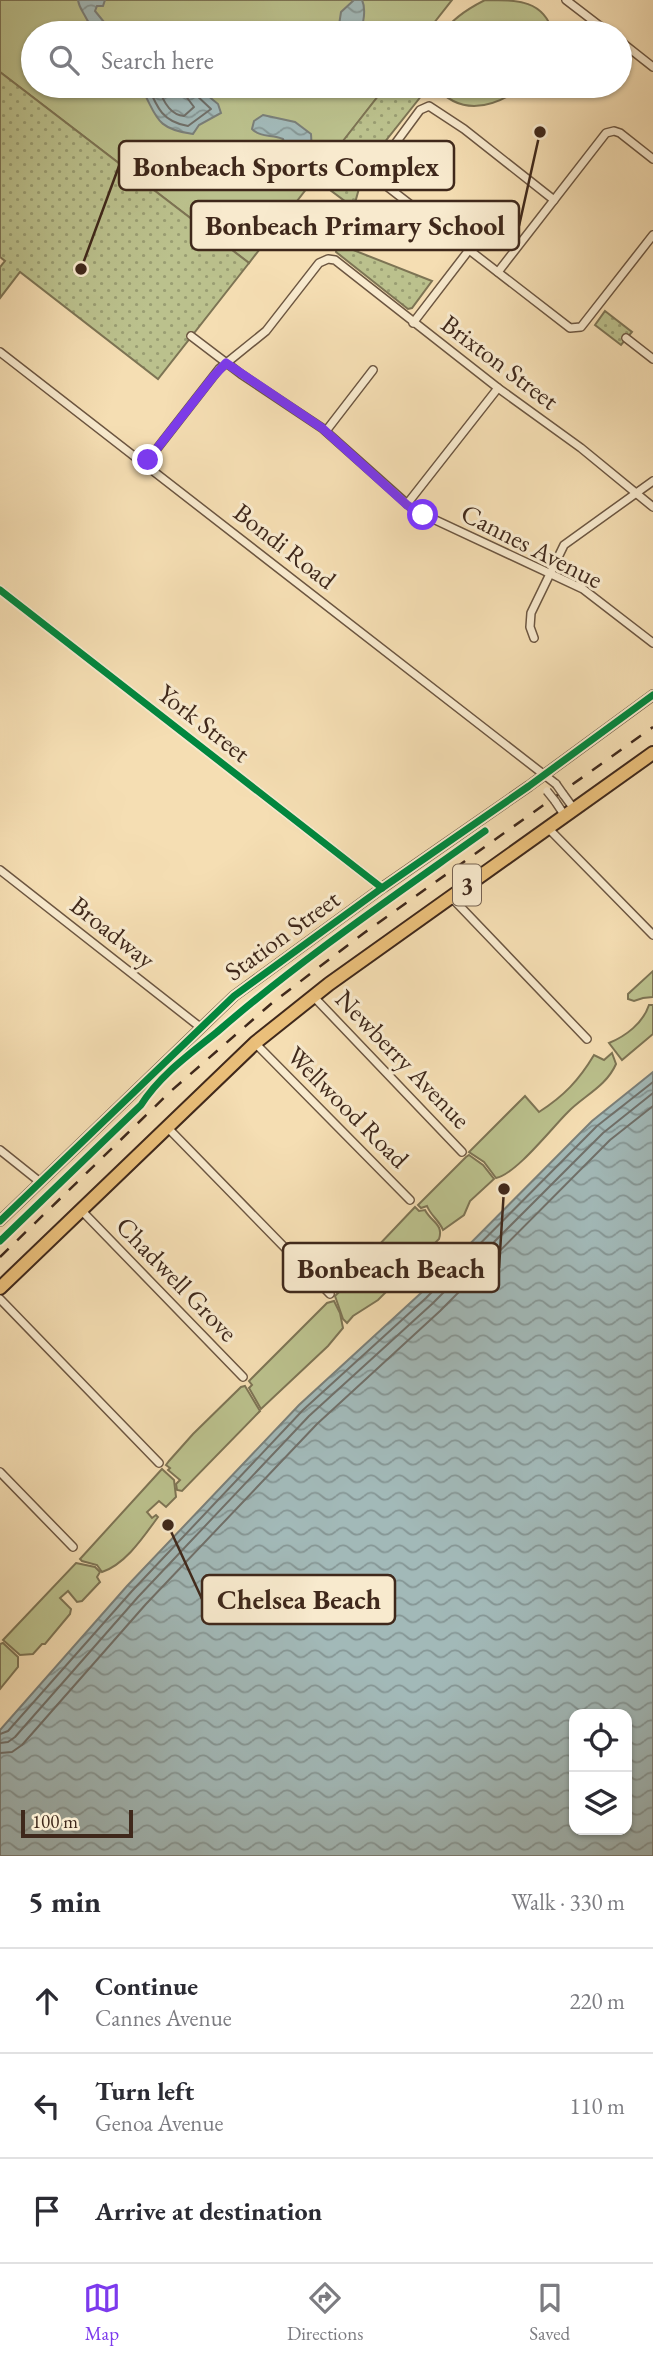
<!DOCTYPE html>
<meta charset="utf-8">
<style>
:root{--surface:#fff;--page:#f2f2f3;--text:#2b2b33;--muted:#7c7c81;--line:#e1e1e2;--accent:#7c3aed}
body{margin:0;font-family:"EB Garamond",serif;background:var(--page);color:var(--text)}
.controls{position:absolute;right:21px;bottom:21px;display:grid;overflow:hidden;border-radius:14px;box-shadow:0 2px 5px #0004}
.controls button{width:63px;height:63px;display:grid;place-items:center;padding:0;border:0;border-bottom:2px solid var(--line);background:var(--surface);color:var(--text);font:35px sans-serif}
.scale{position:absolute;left:21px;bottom:18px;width:112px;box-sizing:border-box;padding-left:7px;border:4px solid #3f281b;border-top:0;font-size:19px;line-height:24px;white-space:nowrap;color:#3f281b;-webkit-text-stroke:5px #f8eace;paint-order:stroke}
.stop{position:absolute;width:21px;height:21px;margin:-16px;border:5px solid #7c3aed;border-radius:50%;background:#fff}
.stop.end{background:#7c3aed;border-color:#fff;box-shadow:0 2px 7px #0008}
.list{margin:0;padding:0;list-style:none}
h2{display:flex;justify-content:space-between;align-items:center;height:91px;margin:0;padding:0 28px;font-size:30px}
h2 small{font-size:23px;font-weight:400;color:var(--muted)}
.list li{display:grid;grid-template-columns:46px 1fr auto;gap:21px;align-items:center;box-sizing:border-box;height:105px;padding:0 28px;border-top:2px solid var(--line)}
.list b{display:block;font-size:26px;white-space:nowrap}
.list p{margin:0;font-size:23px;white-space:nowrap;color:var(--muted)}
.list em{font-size:23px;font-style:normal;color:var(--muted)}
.icon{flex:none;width:38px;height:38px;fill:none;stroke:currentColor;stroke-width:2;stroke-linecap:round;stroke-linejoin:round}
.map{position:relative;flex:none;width:653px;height:1856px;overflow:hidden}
.search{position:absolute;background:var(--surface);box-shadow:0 2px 5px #0004;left:21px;right:21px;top:21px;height:77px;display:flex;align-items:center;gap:18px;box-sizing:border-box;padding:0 24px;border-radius:38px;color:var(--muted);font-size:26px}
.sheet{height:406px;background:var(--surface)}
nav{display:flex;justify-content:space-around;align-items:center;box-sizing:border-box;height:98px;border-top:2px solid var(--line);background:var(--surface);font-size:19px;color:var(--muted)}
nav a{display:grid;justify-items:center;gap:4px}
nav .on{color:var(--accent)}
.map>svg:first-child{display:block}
</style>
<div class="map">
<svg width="653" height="1856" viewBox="0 0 653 1856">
<defs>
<pattern id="park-dots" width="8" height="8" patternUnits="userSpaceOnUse" patternTransform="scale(1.75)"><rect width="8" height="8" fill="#bbc18d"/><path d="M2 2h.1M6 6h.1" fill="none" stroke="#999d72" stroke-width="1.8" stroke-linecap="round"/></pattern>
<pattern id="water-waves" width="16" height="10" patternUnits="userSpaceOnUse" patternTransform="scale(1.75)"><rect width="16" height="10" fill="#a2b9b8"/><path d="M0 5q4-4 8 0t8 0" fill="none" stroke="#859695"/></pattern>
</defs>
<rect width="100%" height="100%" fill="#f5deb3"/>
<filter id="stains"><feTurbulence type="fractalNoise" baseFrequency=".00286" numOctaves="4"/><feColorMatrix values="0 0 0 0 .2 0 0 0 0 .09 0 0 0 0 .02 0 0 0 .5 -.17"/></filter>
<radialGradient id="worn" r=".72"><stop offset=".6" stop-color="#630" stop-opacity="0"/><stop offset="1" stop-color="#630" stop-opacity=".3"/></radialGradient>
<g fill="#bbc18d" stroke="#7d7454" stroke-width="2">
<polygon points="0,0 452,0 426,33 33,33 33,86 386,86 249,263 0,72"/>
<path d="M485,0C518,0 544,0 553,33H443C452,19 469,8 485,0Z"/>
<path d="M435,86H524C495,107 462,118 435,86Z"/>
<polygon points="653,971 653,997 643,998 634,1001 628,999 628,994"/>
<path d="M649,1005H653V1034L622,1060L609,1043C626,1036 643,1023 649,1005Z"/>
<path d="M612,1053L616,1064C606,1087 583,1096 567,1113C551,1129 516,1174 496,1178L484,1162L469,1152L525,1096L539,1112C564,1096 579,1080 594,1055L604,1060Z"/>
<path d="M469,1155L483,1165L494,1179L470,1201L464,1215L443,1230C439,1220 431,1216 427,1206L421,1208L418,1205L466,1157Z"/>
<path d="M415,1207L419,1211L425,1210C431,1222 444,1224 439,1239L378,1300L353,1316L347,1323L343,1319L335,1296L339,1292L337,1289Z"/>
<polygon points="334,1301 340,1313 343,1328 328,1346 261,1409 249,1388 252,1385 249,1381 327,1303"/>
<polygon points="245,1386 260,1411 182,1491 177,1490 176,1484 180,1480 168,1470 170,1468 166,1465 169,1461 193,1434 241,1387"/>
<path d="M162,1469L174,1480L176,1497L166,1507L159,1501L147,1512L152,1518L156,1515L158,1517C144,1536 126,1564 102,1572L97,1565L82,1561L80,1559Z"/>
<polygon points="76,1563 95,1567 100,1572 97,1577 100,1582 82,1601 77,1602 68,1591 60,1598 71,1609 70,1614 45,1644 42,1644 33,1654 20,1655 3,1640"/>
<polygon points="3,1643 18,1657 18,1667 0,1689 0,1644"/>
</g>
<g fill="url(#park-dots)" stroke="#7d7454" stroke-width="2">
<polygon points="0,72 249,263 158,379 20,272 0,298 0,267 5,261 0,257"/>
<polygon points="386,86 421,86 426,90 365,167 343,246 432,281 412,308 408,309 336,252 350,205 314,178"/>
<polygon points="605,311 632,332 621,345 595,325"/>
</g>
<g fill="url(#water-waves)" stroke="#7a7f79" stroke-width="2" fill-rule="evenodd">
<path d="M78,0H105L103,6H97L95,11L113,33C97,33 92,30 85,16C82,10 79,7 78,0Z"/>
<path d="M354,0H362C366,8 364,25 359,33H342L339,25L341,12Z"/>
<path d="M140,86H196L218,104L221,113L199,125L193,134C153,129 157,114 140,86Z"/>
<path d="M263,115L295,122L311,134L312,152L301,169L294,167L283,139C272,134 261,138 252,129L254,121Z"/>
<path d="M653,1072V1856H0V1730L127,1586L299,1405L421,1293L592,1121ZM574,1714H627V1830H574Z"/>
</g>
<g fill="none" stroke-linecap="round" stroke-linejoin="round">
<g stroke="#70706a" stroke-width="2">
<path d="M148,86C157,108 163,122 188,126L211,109L194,93L192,86"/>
<path d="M158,86C162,99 169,115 184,116L194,107L185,95L184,86"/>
<polyline points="0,1734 8,1731 132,1591 303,1410 426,1298 597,1126 653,1082"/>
<polyline points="0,1743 8,1742 15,1737 138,1597 309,1416 432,1304 603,1133 653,1093"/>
<polyline points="0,1753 12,1752 22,1745 146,1604 317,1424 440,1311 610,1140 653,1106"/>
</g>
<g stroke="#6c5641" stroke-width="10">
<g id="minor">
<polyline points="566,0 609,33"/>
<polyline points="620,41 653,67"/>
<polyline points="554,200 464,129 429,106 420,110 375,171 380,181 570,328 581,327 653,235"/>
<polyline points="498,272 606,133 614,131 620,133 653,159"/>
<polyline points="413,323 469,250"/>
<polyline points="191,336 241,374 322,428 414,510 583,589 653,643"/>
<polyline points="626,338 653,359"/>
<polyline points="0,352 556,784"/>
<polyline points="326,431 373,370"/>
<polyline points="145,464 219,369 266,331 319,263 328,259 335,260 498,388 581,448 653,507"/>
<polyline points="407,504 498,388"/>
<polyline points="0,590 382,888"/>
<polyline points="534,638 530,627 531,613 564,545 653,481"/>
<polyline points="563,794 574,809"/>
<polyline points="555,801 565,816"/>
<polyline points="548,828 653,935"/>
<polyline points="0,870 200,1027"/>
<polyline points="451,897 587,1039"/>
<polyline points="313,996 462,1152"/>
<polyline points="255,1043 410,1200"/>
<polyline points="167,1127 330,1294"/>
<polyline points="0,1150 40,1182"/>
<polyline points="81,1210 243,1377"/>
<polyline points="0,1299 159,1463"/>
<polyline points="0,1472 73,1547"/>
</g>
</g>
<g stroke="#6c5641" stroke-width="12">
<polyline id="tertiary" points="0,1221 234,996 382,888 529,786 653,695"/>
</g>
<g stroke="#3f281b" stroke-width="16">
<polyline id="trunk" points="0,1288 255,1043 329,984 653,753"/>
</g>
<use href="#minor" stroke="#f8eace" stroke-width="7"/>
<use href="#tertiary" stroke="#f8eace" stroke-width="9"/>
<use href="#trunk" stroke="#eabf7a" stroke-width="12"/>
<polyline stroke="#3f281b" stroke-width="2.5" stroke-dasharray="12 12" stroke-linecap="butt" points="0,1257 171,1091 272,1003 364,933 653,727"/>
<g stroke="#6c5641" stroke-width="10" stroke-linecap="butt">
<g id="minor-bridge">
<polyline points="556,784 563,794"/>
<polyline points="547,791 555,801"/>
</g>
</g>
<use href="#minor-bridge" stroke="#f8eace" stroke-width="7"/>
<g stroke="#f8eace" stroke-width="11">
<g id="cycleway">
<polyline points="0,590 382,888"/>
<polyline points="0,1221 234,996 382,888 529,786 653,695"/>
<path d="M0,1241L141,1105C160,1075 190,1054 217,1032C301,959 394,896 485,831"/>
</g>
</g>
<use href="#cycleway" stroke="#00873e" stroke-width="7"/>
</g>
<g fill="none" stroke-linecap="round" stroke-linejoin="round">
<polyline stroke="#7c3aed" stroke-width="9" points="148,460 213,377 226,363 322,428 407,505 423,515"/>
</g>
<g text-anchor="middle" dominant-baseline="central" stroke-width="6" stroke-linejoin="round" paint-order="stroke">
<rect fill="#f8eace" stroke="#766251" stroke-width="2" x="453" y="864.5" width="28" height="41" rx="5"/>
<g font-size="24" font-weight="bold" fill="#3f281b">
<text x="467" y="885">3</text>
</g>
<g font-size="26" fill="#3f281b" stroke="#f8eace">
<text transform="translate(500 362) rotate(37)">Brixton Street</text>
<text transform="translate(285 546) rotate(38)">Bondi Road</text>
<text transform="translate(532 546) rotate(27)">Cannes Avenue</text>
<text transform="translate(204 723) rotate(38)">York Street</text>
<text transform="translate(113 932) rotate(38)">Broadway</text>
<text transform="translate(282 935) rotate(-36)">Station Street</text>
<text transform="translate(403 1059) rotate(46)">Newberry Avenue</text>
<text transform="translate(348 1107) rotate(45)">Wellwood Road</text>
<text transform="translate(177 1279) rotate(46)">Chadwell Grove</text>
</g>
</g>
<path fill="none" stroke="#3f281b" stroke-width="2.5" d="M81 269L119 166M540 132L519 226M504 1189L499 1268M168 1525L202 1599"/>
<g fill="#3f281b" stroke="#f8eace" stroke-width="2.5">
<circle cx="81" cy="269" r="7"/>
<circle cx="540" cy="132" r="7"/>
<circle cx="504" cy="1189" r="7"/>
<circle cx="168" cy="1525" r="7"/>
</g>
<g fill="#f8eace" stroke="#3f281b" stroke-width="2.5">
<rect x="119" y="141" width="335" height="49" rx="7"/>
<rect x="191" y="201" width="328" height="49" rx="7"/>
<rect x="283" y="1243" width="216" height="49" rx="7"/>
<rect x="202" y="1575" width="193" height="49" rx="7"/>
</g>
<g font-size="28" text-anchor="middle" font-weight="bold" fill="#3f281b">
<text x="286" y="176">Bonbeach Sports Complex</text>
<text x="355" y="235">Bonbeach Primary School</text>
<text x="391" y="1278">Bonbeach Beach</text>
<text x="299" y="1609">Chelsea Beach</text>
</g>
<rect width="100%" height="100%" filter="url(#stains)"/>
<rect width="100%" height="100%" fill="url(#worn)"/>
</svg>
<div class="controls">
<button><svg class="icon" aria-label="locate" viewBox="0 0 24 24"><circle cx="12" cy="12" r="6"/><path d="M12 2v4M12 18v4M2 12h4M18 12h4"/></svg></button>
<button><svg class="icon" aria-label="layers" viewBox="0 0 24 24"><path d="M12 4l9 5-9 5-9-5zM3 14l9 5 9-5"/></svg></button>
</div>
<div class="scale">100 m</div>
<div class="stop" style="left:423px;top:515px"></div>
<div class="stop end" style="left:148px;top:460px"></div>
<div class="search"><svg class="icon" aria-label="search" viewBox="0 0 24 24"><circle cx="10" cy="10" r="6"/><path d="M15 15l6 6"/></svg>Search here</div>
</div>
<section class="sheet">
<h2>5 min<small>Walk · 330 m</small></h2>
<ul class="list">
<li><svg class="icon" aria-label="ahead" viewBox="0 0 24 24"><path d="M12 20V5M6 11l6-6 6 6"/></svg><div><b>Continue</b><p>Cannes Avenue</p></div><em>220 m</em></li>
<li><svg class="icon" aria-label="left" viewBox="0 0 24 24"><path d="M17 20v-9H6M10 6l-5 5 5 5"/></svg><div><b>Turn left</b><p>Genoa Avenue</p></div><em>110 m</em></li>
<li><svg class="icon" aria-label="arrive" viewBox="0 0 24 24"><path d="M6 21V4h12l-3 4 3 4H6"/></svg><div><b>Arrive at destination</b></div></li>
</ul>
</section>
<nav>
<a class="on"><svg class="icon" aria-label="map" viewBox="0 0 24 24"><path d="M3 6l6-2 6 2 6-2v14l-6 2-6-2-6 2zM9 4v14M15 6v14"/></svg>Map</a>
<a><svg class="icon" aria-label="directions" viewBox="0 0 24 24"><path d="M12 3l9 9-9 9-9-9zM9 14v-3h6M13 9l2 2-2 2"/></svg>Directions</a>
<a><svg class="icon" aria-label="saved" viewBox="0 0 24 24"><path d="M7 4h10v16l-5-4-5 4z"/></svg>Saved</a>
</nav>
